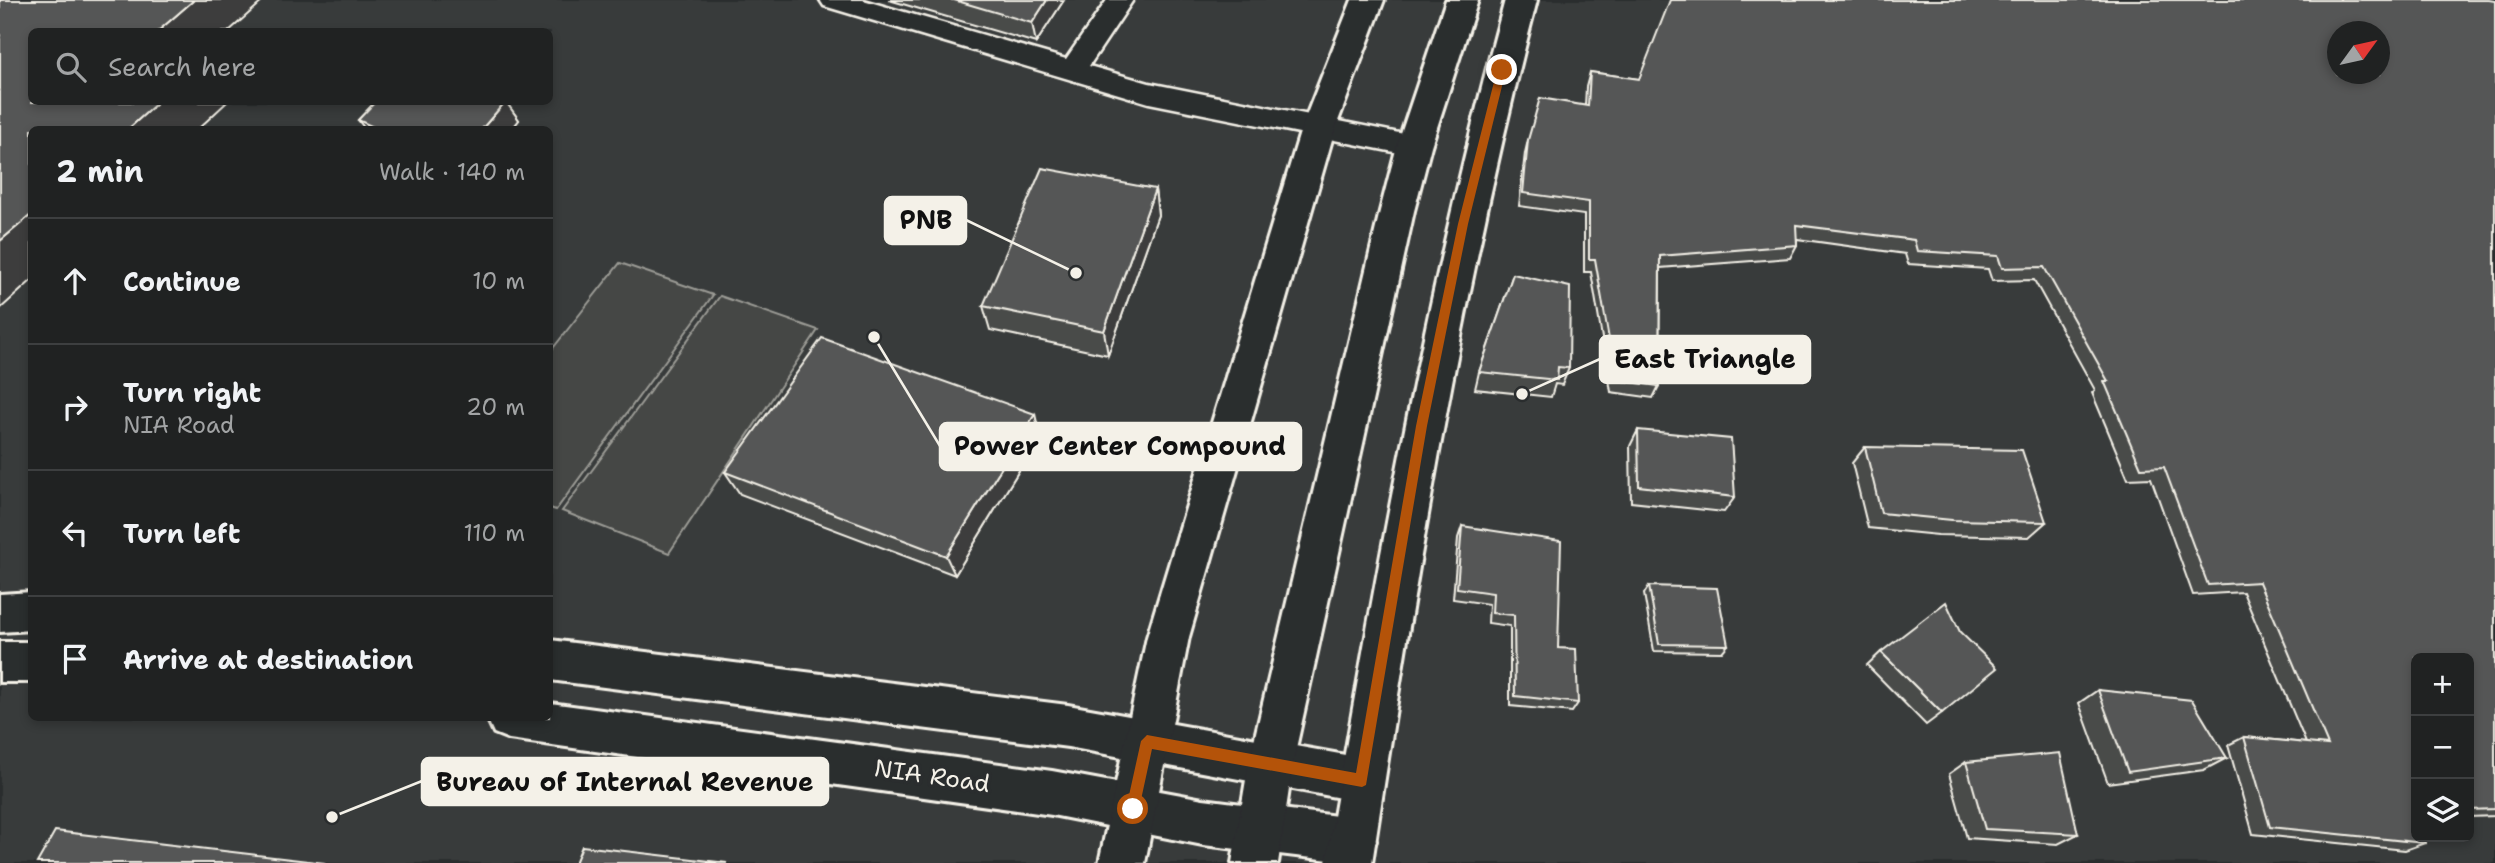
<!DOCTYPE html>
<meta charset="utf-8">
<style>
:root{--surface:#202222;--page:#2d2f2f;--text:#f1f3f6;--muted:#a2a4a5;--line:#3d3f40}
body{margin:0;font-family:"Shantell Sans",sans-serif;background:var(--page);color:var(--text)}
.controls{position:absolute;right:21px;bottom:21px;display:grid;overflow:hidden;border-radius:10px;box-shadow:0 4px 10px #0003}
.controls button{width:63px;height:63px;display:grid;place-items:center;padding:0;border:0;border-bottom:2px solid var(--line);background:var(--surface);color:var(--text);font:35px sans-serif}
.compass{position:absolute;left:2327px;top:21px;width:63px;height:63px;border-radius:50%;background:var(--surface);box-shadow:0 4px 10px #0003;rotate:57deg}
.stop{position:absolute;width:21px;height:21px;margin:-16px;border:5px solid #b45309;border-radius:50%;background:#fff}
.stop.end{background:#b45309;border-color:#fff;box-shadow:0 2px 7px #0008}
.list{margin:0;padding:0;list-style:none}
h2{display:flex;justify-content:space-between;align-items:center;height:91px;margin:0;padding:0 28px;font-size:30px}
h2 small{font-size:23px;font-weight:400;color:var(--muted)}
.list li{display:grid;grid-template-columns:46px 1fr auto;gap:21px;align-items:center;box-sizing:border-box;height:126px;padding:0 28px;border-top:2px solid var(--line)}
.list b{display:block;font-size:26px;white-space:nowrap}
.list p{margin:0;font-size:23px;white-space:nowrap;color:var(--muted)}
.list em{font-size:23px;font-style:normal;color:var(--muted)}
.icon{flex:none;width:38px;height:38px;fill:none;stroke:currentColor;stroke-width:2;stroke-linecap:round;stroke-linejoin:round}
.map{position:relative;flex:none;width:2495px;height:863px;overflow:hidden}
.search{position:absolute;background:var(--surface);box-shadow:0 4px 10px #0003;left:28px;top:28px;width:525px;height:77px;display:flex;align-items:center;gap:18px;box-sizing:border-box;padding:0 24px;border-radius:10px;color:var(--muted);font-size:26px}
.panel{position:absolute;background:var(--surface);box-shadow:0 4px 10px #0003;left:28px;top:126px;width:525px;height:595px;border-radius:10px}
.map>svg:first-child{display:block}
</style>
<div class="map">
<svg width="2495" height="863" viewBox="0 0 2495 863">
<rect width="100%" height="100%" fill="#2a2d2e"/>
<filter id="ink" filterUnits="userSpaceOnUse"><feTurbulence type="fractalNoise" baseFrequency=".0143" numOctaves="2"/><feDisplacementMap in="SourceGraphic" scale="14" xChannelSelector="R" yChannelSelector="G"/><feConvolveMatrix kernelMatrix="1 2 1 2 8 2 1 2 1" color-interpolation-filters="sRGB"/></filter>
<g filter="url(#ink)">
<path fill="#373a3a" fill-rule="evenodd" d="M0,0H2495V863H0ZM32,32H550V102H32ZM2338,32H2380V74H2338ZM32,130H550V718H32ZM2416,658H2469V837H2416Z"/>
<g fill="#444645" stroke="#9c9c96" stroke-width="2">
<polygon points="620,263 713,295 556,510 550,508 550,352"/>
<polygon points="720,296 818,330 669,553 562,511"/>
</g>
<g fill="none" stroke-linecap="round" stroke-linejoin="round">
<g stroke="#f4f1e8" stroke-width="5">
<polygon id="service" points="820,0 863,0 1066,59 1107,0 1133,0 1089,66 1149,83 1414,136 1424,139 1428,146 1424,153 1414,156 1149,103 824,6"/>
</g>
<g stroke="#f4f1e8" stroke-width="6">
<g id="tertiary">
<polygon points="32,592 32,630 0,632 0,594"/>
<polygon points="550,640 1068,705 1362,758 1378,764 1384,780 1378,796 1362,802 1068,747 550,680"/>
<rect x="0" y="642" width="32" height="40"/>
<polygon points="550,703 1052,771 1203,799 1353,818 1369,825 1376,841 1369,857 1355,863 1203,845 1052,815 509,739 494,733 487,718 550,718"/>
</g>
</g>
<g stroke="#f4f1e8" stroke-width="6">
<g id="secondary">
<polygon points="1352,0 1384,0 1335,129 1189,637 1145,863 1099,863 1147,637 1301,129"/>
<polygon points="1446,0 1478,0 1431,146 1414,211 1293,762 1278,863 1232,863 1249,762 1380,211 1397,146"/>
<path d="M1505,0H1537C1463,284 1416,573 1372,863H1326C1376,573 1427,284 1505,0Z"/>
</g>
</g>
<use href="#service" fill="#2a2d2e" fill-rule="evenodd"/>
<use href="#tertiary" fill="#2a2d2e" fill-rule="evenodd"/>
<use href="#secondary" fill="#2a2d2e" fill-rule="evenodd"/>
</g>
<g fill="#494b4a" stroke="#f4f1e8" stroke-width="2">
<polygon points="889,0 1064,0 1036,43"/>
<polygon points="2495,1 2495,816 2469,817 2469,658 2416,658 2416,837 2425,843 2405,850 2253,834 2228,745 2244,737 2306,743 2243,592 2193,595 2151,478 2128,479 2092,393 2095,390 2034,280 1992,281 1988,269 1908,264 1905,254 1797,239 1797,245 1790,258 1660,268 1659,386 1653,398 1611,392 1591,272 1584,272 1584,215 1519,206 1525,153 1528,140 1585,106 1586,87 1590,72 1639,79"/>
<polygon points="375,102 506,102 519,120 511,130 366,130 358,120"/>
<polygon points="1155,189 1158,215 1108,355 990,330 983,306"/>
<polygon points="1513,274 1569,368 1562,385 1555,384 1551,397 1475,389 1479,372"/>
<polygon points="1638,430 1735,497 1724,512 1631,502 1630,446"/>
<polygon points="1040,436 955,575 740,494 725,472"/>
<polygon points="1865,447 2046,522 2029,537 1938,535 1868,528 1852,463"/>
<polygon points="1462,526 1558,648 1578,703 1572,712 1510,706 1510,626 1488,623 1489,604 1453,599 1458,538"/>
<polygon points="1649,586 1728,645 1722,652 1654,651 1644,594"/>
<polygon points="1881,652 1942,713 1926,725 1867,665"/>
<polygon points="2098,690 2227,758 2204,770 2108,783 2079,703"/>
<polygon points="1966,762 2078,834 2058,844 1967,838 1949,774"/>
</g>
<g fill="#3c3d3c" stroke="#f4f1e8" stroke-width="2">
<polygon points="194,0 264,0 228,32 157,32"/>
<polygon points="1047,0 1064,0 1036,43 1032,23"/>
<polygon points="158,102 227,102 197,130 127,130"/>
<polygon points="505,102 506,102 519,120 511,130 481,130"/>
<polygon points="1155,189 1158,215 1108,355 1104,331"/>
<polygon points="32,214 32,280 0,309 0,241"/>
<polygon points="1035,414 1040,436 955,575 946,556"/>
</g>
<g fill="#555756" stroke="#f4f1e8" stroke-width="2" fill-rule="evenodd">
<polygon points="0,0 194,0 157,32 32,32 32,102 158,102 127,130 32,130 32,214 0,241"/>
<polygon points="954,0 1047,0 1032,23"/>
<path d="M1670,0H2489L2495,1V809L2469,810V658H2416V812H2414L2416,818V837H2423L2425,843L2270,827L2244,737L2328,745L2259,582L2208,585L2164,467L2141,468L2104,381H2108L2044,267L2002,268L1998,256L1917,251L1914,240L1796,225L1797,245L1660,256L1659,386L1616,380L1595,259H1589V202L1523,193L1528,140L1540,98L1588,106L1590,72L1639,79ZM2337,32H2379V74H2337Z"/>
<polygon points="375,102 505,102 481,130 380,130 358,120"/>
<polygon points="1042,168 1155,189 1104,331 983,306"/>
<polygon points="1513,274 1570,287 1569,368 1558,367 1557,380 1479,372"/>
<polygon points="822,338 1035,414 946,556 725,472"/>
<polygon points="1638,430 1731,439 1735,497 1639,486"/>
<polygon points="1865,447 2022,450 2046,522 1952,520 1881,513"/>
<polygon points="1462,526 1561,541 1558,648 1576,649 1578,703 1515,696 1514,615 1492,613 1493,593 1457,588"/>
<polygon points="1649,586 1717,588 1728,645 1659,644"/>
<polygon points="1946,602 1960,632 1997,668 1942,713 1881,652"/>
<polygon points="2098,690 2192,700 2227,758 2128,772"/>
<polygon points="2060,753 2078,834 1985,829 1966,762"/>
<polygon points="55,831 325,863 37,863"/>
<polygon points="582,846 727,863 575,863"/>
</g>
</g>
<polygon fill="#b45309" points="1502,67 1506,70 1468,224 1427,426 1366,785 1362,787 1152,749 1139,809 1133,815 1128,813 1126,809 1141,741 1147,735 1356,773 1416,426 1458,224 1497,70"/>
<g text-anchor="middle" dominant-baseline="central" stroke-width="7" stroke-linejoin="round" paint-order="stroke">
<g font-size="24" fill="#f4f1e8" stroke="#2a2d2e">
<text transform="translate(932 776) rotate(8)">NIA Road</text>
</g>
</g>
<path fill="none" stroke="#f4f1e8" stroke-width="2.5" d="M1076 273L966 220M1522 394L1600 359M874 337L940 446M332 817L422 781"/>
<g fill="#f4f1e8" stroke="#2a2d2e" stroke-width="2.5">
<circle cx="1076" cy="273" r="7"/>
<circle cx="1522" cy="394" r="7"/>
<circle cx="874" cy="337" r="7"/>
<circle cx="332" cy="817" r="7"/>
</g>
<g fill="#f4f1e8" stroke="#f4f1e8" stroke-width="2.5">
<rect x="885" y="197" width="81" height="47" rx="7"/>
<rect x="1600" y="336" width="210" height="47" rx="7"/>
<rect x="940" y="423" width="361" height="47" rx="7"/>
<rect x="422" y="758" width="406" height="47" rx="7"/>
</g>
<g font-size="26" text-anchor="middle" font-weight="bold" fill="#111">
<text x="926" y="229">PNB</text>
<text x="1705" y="368">East Triangle</text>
<text x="1120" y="455">Power Center Compound</text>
<text x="625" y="791">Bureau of Internal Revenue</text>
</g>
</svg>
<div class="controls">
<button>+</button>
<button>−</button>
<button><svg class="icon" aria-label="layers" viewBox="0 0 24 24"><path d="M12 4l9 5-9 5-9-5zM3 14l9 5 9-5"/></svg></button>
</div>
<svg class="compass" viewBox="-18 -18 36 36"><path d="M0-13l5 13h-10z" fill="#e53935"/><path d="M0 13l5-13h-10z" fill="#a2a4a5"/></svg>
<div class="stop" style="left:1133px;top:809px"></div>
<div class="stop end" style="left:1502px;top:70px"></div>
<div class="search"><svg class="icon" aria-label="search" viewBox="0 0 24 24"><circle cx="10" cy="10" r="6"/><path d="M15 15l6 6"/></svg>Search here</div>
<section class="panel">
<h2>2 min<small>Walk · 140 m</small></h2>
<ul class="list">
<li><svg class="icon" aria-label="ahead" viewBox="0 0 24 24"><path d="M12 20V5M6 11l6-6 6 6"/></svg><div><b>Continue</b></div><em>10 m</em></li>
<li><svg class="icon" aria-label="right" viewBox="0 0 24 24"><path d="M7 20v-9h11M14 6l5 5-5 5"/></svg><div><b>Turn right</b><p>NIA Road</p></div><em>20 m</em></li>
<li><svg class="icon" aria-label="left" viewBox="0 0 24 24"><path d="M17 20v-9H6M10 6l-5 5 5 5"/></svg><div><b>Turn left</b></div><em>110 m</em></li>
<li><svg class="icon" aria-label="arrive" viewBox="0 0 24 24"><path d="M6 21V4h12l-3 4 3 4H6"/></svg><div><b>Arrive at destination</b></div></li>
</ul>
</section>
</div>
